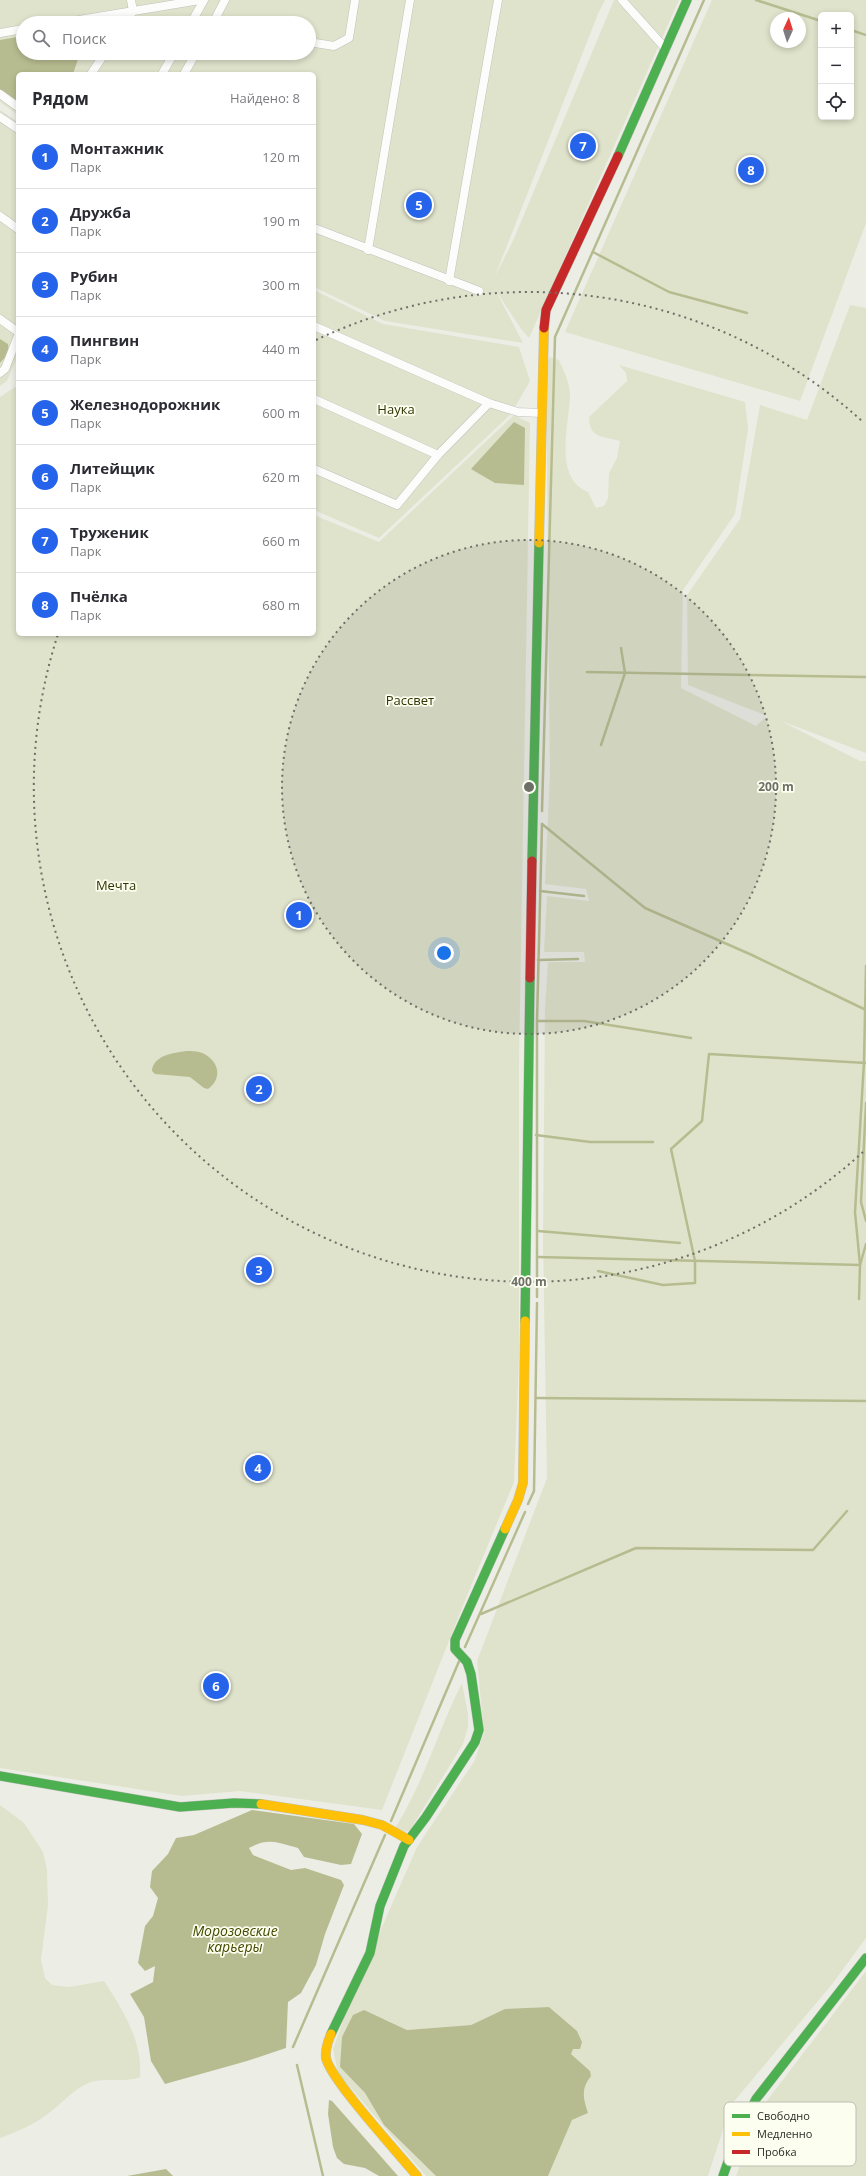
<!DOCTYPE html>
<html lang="ru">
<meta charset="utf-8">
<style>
:root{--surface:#fff;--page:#f7f7f7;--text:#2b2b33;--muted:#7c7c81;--line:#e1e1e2;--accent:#2563eb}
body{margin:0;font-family:"Open Sans",sans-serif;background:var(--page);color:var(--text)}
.controls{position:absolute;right:12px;top:12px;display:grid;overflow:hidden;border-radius:6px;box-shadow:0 2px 6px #0003}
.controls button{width:36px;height:36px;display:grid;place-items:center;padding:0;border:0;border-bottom:1px solid var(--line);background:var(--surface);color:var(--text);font:20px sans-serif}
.compass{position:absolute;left:770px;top:12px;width:36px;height:36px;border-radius:50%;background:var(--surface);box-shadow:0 2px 6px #0003;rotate:4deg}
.you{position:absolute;left:444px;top:953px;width:14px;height:14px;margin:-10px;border:3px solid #fff;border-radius:50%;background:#1a73e8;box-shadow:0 0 0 6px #1a73e833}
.badge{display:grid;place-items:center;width:26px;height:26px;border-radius:50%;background:var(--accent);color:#fff;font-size:13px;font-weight:700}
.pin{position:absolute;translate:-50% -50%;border:2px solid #fff;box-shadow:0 1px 4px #0006}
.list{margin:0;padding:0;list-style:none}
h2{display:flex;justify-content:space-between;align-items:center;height:52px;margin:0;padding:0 16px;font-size:17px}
h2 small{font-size:13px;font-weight:400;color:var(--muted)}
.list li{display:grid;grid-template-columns:26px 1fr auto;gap:12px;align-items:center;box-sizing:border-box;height:64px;padding:0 16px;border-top:1px solid var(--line)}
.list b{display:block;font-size:15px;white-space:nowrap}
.list p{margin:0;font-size:13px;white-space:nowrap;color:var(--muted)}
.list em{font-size:13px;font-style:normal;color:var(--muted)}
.icon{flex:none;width:22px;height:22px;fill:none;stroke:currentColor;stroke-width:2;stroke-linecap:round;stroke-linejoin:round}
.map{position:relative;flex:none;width:866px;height:2176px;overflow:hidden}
.search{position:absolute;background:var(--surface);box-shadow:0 2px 6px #0003;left:16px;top:16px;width:300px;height:44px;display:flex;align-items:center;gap:10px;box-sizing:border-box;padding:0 14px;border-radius:22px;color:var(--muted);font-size:15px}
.panel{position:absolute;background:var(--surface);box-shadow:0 2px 6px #0003;left:16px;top:72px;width:300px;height:564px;border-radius:6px}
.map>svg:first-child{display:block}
</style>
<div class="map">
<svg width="866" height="2176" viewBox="0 0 866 2176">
<rect width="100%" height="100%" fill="#eceee6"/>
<g fill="#dfe3cb" fill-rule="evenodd">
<polygon points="0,0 201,0 188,23 23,23 23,53 173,53 162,74 18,74 18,115 0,102"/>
<polygon points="208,0 605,0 598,14 495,276 512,243 614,0 679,0 529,338 521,329 495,289 523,343 385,321 314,287 314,74 167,74 178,53 309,53 309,23 195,23"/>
<path d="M712,0H866V223L800,401L565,332ZM821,15H851V117H821ZM776,18H800V42H776Z"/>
<polygon points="0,110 18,122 18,356 7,381 0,386"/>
<polygon points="314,290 383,324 519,347 530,381 511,414 379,538 314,510"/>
<path d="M850,305L866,308V753L781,721L860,761H866V1938L833,1983L731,2105L708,2176H548L572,2120L588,2113C582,2094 583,2089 590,2071L571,2054L577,2031L549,2007L505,2009L471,2025L407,2030L384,2019L340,2067L365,2093L384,2125L436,2176H426L338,2073L333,2049L354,1991L417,1847L475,1760L484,1733L477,1661L547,1478L543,1241L545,1008L548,962H585L584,952H544L547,896L589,901L586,889L545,884L550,773L546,364L550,357L559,360C564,371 570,383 570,396C569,425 553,478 588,492L596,508L604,506L608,498L609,473L617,458L620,441C603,436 589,439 589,417L627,381L626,373L619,365L745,402L748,429L735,514L683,590L681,688L756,726L767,716L688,685L687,595L740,519L760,405L807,420Z"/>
<polygon points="15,387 18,388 18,634 314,634 314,515 379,542 514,415 530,423 519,1064 519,1358 514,1482 464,1603 382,1810 240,1791 182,1796 0,1768 0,397"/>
<path d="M462,1683L468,1714V1727L463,1744L410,1830L406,1832L395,1828C424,1783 438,1730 462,1683Z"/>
<path d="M0,1805L24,1823L43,1852L47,1870L48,1905L41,1960L45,1978L52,1985L69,1987L104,1981C123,2010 143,2042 140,2077C123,2084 103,2076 86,2084C72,2091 61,2104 49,2113C35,2124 17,2132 0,2138Z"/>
<polygon points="866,1971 866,2176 736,2176 757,2116 766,2102"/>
</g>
<g fill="#b7bc90">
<polygon points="23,36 23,53 80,53 73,74 18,74 18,101 0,94 0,40"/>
<polygon points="0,339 8,344 9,353 0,363"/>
<polygon points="514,422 525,428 524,485 495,483 471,469"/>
<path d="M186,1051C190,1051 196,1051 199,1052C217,1057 225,1077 208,1089L204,1088L190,1077L155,1074L152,1071C153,1055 174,1053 186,1051Z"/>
<path d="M252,1810L354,1824L362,1834L351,1864L341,1865L304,1857L298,1848C278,1843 269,1837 249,1848L253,1855L291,1870L305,1868L341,1880L344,1885L325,1934L316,1965L301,1993L288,2002L286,2048L247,2061L165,2084L151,2061L144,2017L130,1994L153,1982L155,1966L145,1971L138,1963L145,1926L153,1916L158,1898L150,1887L152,1871L168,1854L176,1838L194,1835Z"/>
<path d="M549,2007L577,2031L582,2042L580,2049H573L571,2054L590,2071L591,2076C581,2089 583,2097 588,2113L572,2120L548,2176H436L384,2125L365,2093L340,2067L342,2037L353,2015L364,2010L407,2030L471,2025L505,2009Z"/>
<polygon points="329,2100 332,2101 398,2176 379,2176 365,2168 344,2164 337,2158 333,2147 328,2114"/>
<polygon points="166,2169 173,2176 127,2176"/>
</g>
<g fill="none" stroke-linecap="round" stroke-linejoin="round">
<g stroke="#b7bc90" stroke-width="2.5">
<polyline points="756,0 821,21"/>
<polyline points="851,30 866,35"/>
<polyline points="593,252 669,292 747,313"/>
<polyline points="587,672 866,677"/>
<polyline points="601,745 625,673 621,648"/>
<polyline points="542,811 555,337 704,0"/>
<polyline points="542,824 645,908 752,955 866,1010"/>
<polyline points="540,891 584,896"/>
<polyline points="538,960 578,959"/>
<polyline points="537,1021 584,1021 691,1038"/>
<polyline points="866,1103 861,1202 866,1221"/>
<polyline points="536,1135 590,1142 653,1142"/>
<polyline points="538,1231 680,1243"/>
<polyline points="538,1257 860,1265 866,1244"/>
<polyline points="598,1271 663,1285 695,1283 695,1261 671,1149 702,1121 709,1054 866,1063"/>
<polyline points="537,1297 537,1021 542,824"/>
<polyline points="859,1299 860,1265 855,1212 864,1062 866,966"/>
<polyline points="536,1398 866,1401"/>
<polyline points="528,1504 534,1491 537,1303"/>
<polyline points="481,1614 636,1548 813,1550 847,1511"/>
<polyline points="465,1647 525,1512"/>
<polyline points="391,1821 460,1659"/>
<polyline points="293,2047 385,1835"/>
<polyline points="297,2065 323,2176"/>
</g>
<g stroke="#c0c1bb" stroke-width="9">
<g id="street">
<polyline points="622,0 666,49"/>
<polyline points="61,23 200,0"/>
<polyline points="125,23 133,11 131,0"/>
<polyline points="191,23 204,0"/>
<polyline points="213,23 225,0"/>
<polyline points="0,33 23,29"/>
<polyline points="309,42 334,46 349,38 355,0"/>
<polyline points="91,74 105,53"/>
<polyline points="162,74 174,53"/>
<polyline points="184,74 196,53"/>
<polyline points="0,94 18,107"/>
<polyline points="0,117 18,129"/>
<polyline points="0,216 18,229"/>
<polyline points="314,228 479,291"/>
<polyline points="368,250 410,0"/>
<polyline points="449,281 498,0"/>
<polyline points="0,319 18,332"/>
<polyline points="314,326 489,403"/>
<polyline points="0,373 5,369 18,336"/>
<polyline points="314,399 438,455"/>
<polyline points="314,469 397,505 438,455 489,403 518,412 541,413"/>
</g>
</g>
<g stroke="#c0c1bb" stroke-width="10">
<g id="fast">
<polyline points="618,156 687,0"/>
<polyline points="532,861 539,543"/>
<polyline points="525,1321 530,978"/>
<polyline points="0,1776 180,1807 234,1803 261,1804"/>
<polyline points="331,2034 370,1953 380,1906 404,1846 426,1817 475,1742 479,1730 471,1674 467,1662 455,1649 455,1640 505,1529"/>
<polyline points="723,2176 737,2136 756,2099 866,1958"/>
</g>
</g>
<g stroke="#c0c1bb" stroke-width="10">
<g id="slow">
<polyline points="539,543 544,328"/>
<polyline points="505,1529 518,1500 523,1483 525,1321"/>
<polyline points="261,1804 363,1820 382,1825 409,1840"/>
<path d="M331,2034C328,2041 325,2050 326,2058C330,2079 400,2155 417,2176"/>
</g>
</g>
<g stroke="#c0c1bb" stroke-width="10">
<g id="jam">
<polyline points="544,328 546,310 618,156"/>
<polyline points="530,978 532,861"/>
</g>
</g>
<use href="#street" stroke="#fcfcfb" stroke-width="8"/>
<use href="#fast" stroke="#4caf50" stroke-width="9"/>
<use href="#slow" stroke="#ffc107" stroke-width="9"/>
<use href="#jam" stroke="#c62828" stroke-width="9"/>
</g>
<circle cx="529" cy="787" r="247" fill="#6f6f69" fill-opacity=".12"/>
<g fill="none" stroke="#6f6f69" stroke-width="2" stroke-dasharray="2 4">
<circle cx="529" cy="787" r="247"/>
<path d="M863 1152A495 495 0 0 1 58 634M316 340A495 495 0 0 1 863 422"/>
</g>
<g text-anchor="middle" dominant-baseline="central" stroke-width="3.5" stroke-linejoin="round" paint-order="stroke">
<g font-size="13" fill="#303302" stroke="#fcfeef">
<text x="396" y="409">Наука</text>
<text x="410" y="700">Рассвет</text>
<text x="116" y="885">Мечта</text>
</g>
<g font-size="14" font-style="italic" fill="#454900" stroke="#fcfeef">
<text x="235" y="1930">Морозовские<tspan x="235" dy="16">карьеры</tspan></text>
</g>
</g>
<rect x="724" y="2102" width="132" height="64" rx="6" fill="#fcfeef" stroke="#bdbfb3" stroke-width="1"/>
<rect x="732" y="2114" width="18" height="4" fill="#4caf50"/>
<rect x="732" y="2132" width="18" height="4" fill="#ffc107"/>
<rect x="732" y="2150" width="18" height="4" fill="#c62828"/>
<g font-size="11" fill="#2b2b26">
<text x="757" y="2120">Свободно</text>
<text x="757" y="2138">Медленно</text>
<text x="757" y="2156">Пробка</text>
</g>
<circle cx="529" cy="787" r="6" fill="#6f6f69" stroke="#fcfeef" stroke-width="2"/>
<g font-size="12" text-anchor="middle" font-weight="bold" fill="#6f6f69" stroke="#fcfeef" stroke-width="3.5" stroke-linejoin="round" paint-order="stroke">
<text x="776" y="791">200 m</text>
<text x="529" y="1286">400 m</text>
</g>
</svg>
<div class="controls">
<button>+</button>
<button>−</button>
<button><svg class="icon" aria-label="locate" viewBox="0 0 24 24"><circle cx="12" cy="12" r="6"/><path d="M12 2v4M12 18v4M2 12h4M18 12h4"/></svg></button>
</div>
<svg class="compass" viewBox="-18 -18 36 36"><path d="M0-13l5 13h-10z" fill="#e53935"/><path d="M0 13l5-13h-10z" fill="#7c7c81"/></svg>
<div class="you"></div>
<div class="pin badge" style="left:299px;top:915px">1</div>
<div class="pin badge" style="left:259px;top:1089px">2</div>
<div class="pin badge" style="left:259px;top:1270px">3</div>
<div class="pin badge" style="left:258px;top:1468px">4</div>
<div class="pin badge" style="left:419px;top:205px">5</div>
<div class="pin badge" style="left:216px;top:1686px">6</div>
<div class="pin badge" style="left:583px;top:146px">7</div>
<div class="pin badge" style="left:751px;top:170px">8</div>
<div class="search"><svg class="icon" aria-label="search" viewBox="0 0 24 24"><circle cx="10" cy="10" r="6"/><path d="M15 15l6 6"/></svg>Поиск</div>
<section class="panel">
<h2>Рядом<small>Найдено: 8</small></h2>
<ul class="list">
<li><span class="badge">1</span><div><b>Монтажник</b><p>Парк</p></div><em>120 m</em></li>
<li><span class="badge">2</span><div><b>Дружба</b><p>Парк</p></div><em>190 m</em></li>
<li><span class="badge">3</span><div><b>Рубин</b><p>Парк</p></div><em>300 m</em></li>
<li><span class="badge">4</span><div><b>Пингвин</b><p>Парк</p></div><em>440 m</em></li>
<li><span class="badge">5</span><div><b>Железнодорожник</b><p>Парк</p></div><em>600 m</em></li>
<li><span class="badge">6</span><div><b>Литейщик</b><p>Парк</p></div><em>620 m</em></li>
<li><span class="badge">7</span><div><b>Труженик</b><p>Парк</p></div><em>660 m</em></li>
<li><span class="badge">8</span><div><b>Пчёлка</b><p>Парк</p></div><em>680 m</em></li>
</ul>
</section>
</div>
